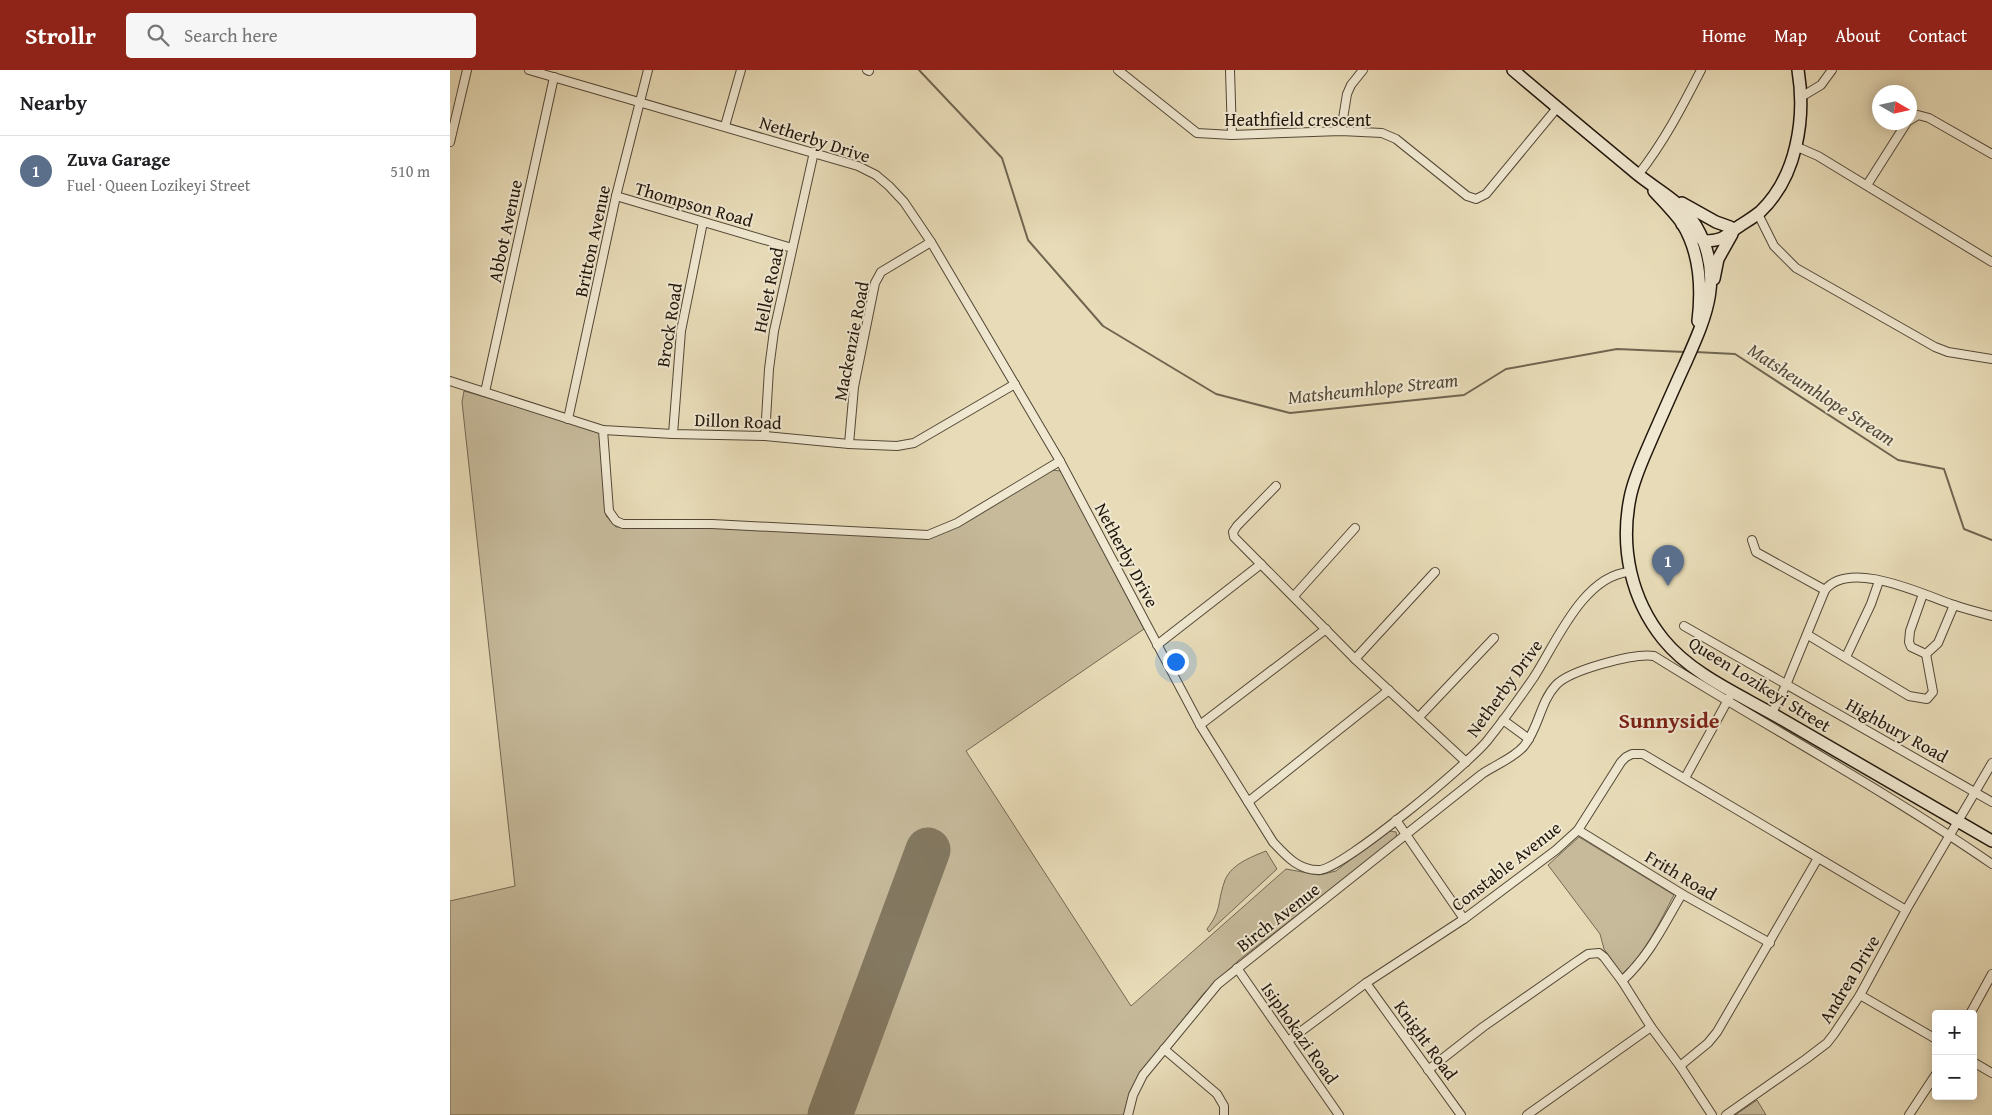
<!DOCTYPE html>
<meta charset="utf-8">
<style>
:root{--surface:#fff;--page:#f6f6f6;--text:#202124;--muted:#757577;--line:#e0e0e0;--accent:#8f2418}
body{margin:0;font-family:"Gentium Book Plus",serif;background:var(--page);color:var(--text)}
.controls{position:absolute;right:15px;bottom:15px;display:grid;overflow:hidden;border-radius:5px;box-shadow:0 2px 12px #0003}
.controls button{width:45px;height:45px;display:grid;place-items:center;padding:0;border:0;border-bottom:1px solid var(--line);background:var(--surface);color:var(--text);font:25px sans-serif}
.compass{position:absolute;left:1422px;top:15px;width:45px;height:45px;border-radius:50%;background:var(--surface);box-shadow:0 2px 12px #0003;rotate:99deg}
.you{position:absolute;left:725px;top:591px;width:18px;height:18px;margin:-12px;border:4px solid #fff;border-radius:50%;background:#1a73e8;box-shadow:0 0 0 8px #1a73e833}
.badge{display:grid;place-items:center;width:32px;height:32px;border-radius:50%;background:var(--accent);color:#fff;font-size:16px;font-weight:700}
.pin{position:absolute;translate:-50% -41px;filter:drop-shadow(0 1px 2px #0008)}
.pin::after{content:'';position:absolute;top:26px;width:18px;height:15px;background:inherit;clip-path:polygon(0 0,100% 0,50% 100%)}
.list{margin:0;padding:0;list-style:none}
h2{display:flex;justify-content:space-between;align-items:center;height:65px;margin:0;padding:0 20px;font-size:21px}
h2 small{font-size:16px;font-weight:400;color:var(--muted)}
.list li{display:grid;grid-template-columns:32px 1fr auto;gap:15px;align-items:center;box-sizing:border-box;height:70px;padding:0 20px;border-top:1px solid var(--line)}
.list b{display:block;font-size:19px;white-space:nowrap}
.list p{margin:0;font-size:16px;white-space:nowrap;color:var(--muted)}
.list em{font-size:16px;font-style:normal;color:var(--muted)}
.icon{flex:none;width:28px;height:28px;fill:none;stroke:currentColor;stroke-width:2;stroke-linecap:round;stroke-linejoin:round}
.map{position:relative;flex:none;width:1542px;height:1045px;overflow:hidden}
header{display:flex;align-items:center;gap:30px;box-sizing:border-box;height:70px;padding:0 25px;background:var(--accent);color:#fff}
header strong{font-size:24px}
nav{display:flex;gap:28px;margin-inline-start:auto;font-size:18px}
.search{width:350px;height:45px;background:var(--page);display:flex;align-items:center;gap:12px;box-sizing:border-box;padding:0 18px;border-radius:5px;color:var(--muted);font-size:19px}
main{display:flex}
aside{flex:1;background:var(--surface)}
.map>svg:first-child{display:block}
</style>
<header>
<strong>Strollr</strong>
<div class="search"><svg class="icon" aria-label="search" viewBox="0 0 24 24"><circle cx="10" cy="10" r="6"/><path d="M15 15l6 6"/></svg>Search here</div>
<nav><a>Home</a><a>Map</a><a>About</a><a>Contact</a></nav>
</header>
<main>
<aside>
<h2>Nearby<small></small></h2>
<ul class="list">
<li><span class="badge" style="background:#5c6f8a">1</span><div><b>Zuva Garage</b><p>Fuel · Queen Lozikeyi Street</p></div><em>510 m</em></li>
</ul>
</aside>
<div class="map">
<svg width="1542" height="1045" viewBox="0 0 1542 1045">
<rect width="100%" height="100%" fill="#e8dcb8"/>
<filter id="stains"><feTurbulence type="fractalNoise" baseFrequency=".004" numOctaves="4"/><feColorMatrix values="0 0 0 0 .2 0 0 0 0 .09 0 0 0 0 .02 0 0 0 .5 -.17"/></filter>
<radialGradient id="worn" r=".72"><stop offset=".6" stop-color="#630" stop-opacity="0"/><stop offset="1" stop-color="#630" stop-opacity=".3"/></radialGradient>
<g fill="#c6ba9b" stroke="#746854">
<polygon points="14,321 147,360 150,364 156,446 166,457 261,457 479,467 601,400 611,401 694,559 516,681 681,936 836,799 869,805 886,801 933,764 940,761 946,762 947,768 789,890 754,923 688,1006 677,1033 674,1045 0,1045 0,831 65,816 12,332"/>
<path d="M1129,767L1224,825C1209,853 1196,882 1172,904L1154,879L1150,864L1098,795Z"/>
<path d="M816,781L827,799L759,862L757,859C772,839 767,834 774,813C779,795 801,787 816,781Z"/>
<polygon points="1307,1030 1316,1045 1285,1045"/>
</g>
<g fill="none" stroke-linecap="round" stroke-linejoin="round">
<g stroke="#706550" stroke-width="2">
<polyline points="469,0 552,88 578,170 653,256 766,324 840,343 1014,325 1056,299 1167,279 1235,282"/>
<polyline points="1245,282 1285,284 1448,390 1494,399 1514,459 1542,470"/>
</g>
<polyline stroke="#847962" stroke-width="45" points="380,1045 478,780"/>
<g stroke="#534837" stroke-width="10">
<g id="street">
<path d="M79,0L408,96L426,105L439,116L454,132L481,172L610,391L750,655L823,772C836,786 849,801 870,800C895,797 1018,694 1037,671C1053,651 1069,629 1084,607C1106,573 1133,506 1179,502"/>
<polyline points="417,0 419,1"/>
<polyline points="668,0 747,63 782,65 891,61 932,63 946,69 1017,126 1026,129 1036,124 1107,38"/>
<polyline points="780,0 782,65"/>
<polyline points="1351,27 1371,15 1382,0"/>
<polyline points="1460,50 1468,45 1479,48 1542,84"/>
<polyline points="275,56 291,0"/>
<polyline points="891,61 897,24 901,15 913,0"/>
<polyline points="0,72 17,0"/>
<polyline points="1345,76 1368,86 1542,192"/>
<path d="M1188,105C1214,72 1232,37 1251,0"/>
<polyline points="1417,115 1457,52"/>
<polyline points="166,126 342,178"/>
<polyline points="1308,144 1324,176 1346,198 1485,277 1498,282 1542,289"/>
<polyline points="0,311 153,360 223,364 315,366 399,374 447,376 464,373 565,314"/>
<polyline points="35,322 104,7"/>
<polyline points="118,349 166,126 198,0"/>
<polyline points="153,360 159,441 166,451 173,454 262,454 478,465 507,453 610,391"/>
<polyline points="223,364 231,261 253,152"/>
<polyline points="315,366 319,299 324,261 364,82"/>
<polyline points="399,374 404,317 425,213 431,202 481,172"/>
<polyline points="826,416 787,456 783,462 784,467 905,589 1016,692"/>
<polyline points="1302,470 1306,482 1375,520"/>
<polyline points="1473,524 1460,561 1459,572 1461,577 1476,584 1488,573 1504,535"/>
<polyline points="844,526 905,458"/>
<polyline points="1234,556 1542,732"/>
<polyline points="1358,565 1459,626 1477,629 1483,622 1476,584"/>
<polyline points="707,575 811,494"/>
<polyline points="1396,587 1421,534 1429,511"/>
<polyline points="905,589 985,502"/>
<path d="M1322,643L1336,615L1375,520C1399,489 1472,524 1501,534C1515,539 1528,542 1542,546"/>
<polyline points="969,647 1044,568"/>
<polyline points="1053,650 1079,669"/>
<polyline points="750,655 876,559"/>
<polyline points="1235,708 1279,628"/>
<polyline points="798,732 939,620"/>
<polyline points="946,750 1014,849"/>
<polyline points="1128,760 1232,824 1320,873"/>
<polyline points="787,898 889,1045"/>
<path d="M1172,911C1200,885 1213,856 1232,824"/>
<polyline points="916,913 1011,1045"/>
<polyline points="1410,925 1486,969"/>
<polyline points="1520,944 1542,904"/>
<polyline points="838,971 916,913 1014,849 1106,780 1128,760 1171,692 1176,687 1182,684 1193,684 1456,840"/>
<polyline points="714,979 767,1024 774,1036 774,1045"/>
<polyline points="1523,992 1542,1003"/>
<polyline points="1230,996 1258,973 1267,962 1368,788"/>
<polyline points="978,1000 1033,957 1126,892 1138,884 1149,883 1154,887 1172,911 1201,957 1230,996 1262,1045"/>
<path d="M678,1045L683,1025L693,1005L768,914L1032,704C1045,695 1064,688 1074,676C1089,658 1090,632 1106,615C1120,600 1184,583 1204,586C1316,656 1433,719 1542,794"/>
<polyline points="1077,1045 1201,957"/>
<polyline points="1276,1045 1356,989 1377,973 1384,964 1410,925 1456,840 1542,693"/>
<polyline points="1459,1045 1486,1004"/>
</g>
</g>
<g stroke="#21160c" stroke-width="14">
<g id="secondary">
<path d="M1063,0C1104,35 1145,69 1186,103C1209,122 1229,129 1246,156C1275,206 1256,247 1235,294C1224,318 1213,343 1202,368C1194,387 1184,407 1180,428C1170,478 1181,529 1213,569C1241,604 1290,625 1328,647C1400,688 1471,730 1542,771"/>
<path d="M1204,121C1213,131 1224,142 1232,153C1250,182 1252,218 1248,251"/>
<polyline points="1232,133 1266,152 1280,157"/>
<path d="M1232,154L1254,171C1275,171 1275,165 1291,155C1297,151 1304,147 1310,142C1347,107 1356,48 1348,0"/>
<polyline points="1264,209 1268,189 1282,164"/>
</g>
</g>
<use href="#street" stroke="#f0e8d1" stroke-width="8"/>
<use href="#secondary" stroke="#f0e8d1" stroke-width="11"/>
</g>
<g text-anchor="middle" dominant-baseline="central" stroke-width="4" stroke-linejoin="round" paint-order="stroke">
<g font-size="18" fill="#21160c" stroke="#f0e8d1">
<text x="848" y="49">Heathfield crescent</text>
<text transform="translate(365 69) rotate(18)">Netherby Drive</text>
<text transform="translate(244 134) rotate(16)">Thompson Road</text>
<text transform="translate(55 161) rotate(-78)">Abbot Avenue</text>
<text transform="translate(142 171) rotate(-78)">Britton Avenue</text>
<text transform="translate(318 220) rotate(-78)">Hellet Road</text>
<text transform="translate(219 255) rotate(-81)">Brock Road</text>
<text transform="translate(401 271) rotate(-79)">Mackenzie Road</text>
<text transform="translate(288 351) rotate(2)">Dillon Road</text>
<text transform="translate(677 485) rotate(62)">Netherby Drive</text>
<text transform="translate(1310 614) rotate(32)">Queen Lozikeyi Street</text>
<text transform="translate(1054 618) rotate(-54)">Netherby Drive</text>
<text transform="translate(1447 660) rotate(29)">Highbury Road</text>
<text transform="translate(1056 796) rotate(-38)">Constable Avenue</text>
<text transform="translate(1231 805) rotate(31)">Frith Road</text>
<text transform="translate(828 847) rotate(-38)">Birch Avenue</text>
<text transform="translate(1399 909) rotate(-59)">Andrea Drive</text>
<text transform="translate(850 963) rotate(55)">Isiphokazi Road</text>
<text transform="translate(976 970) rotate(54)">Knight Road</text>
</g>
<g font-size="19" font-style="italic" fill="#554a3a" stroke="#f0e8d1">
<text transform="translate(923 318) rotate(-6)">Matsheumhlope Stream</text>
<text transform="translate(1372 324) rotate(33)">Matsheumhlope Stream</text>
</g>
<g font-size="22" font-weight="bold" fill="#7a1f14" stroke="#f0e8d1">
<text x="1219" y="650">Sunnyside</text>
</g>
</g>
<rect width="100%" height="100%" filter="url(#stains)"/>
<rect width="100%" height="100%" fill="url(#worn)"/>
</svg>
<div class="controls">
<button>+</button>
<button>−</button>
</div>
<svg class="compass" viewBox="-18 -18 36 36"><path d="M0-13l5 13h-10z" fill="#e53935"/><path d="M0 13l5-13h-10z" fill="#757577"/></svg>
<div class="you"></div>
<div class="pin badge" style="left:1218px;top:516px;background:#5c6f8a">1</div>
</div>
</main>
